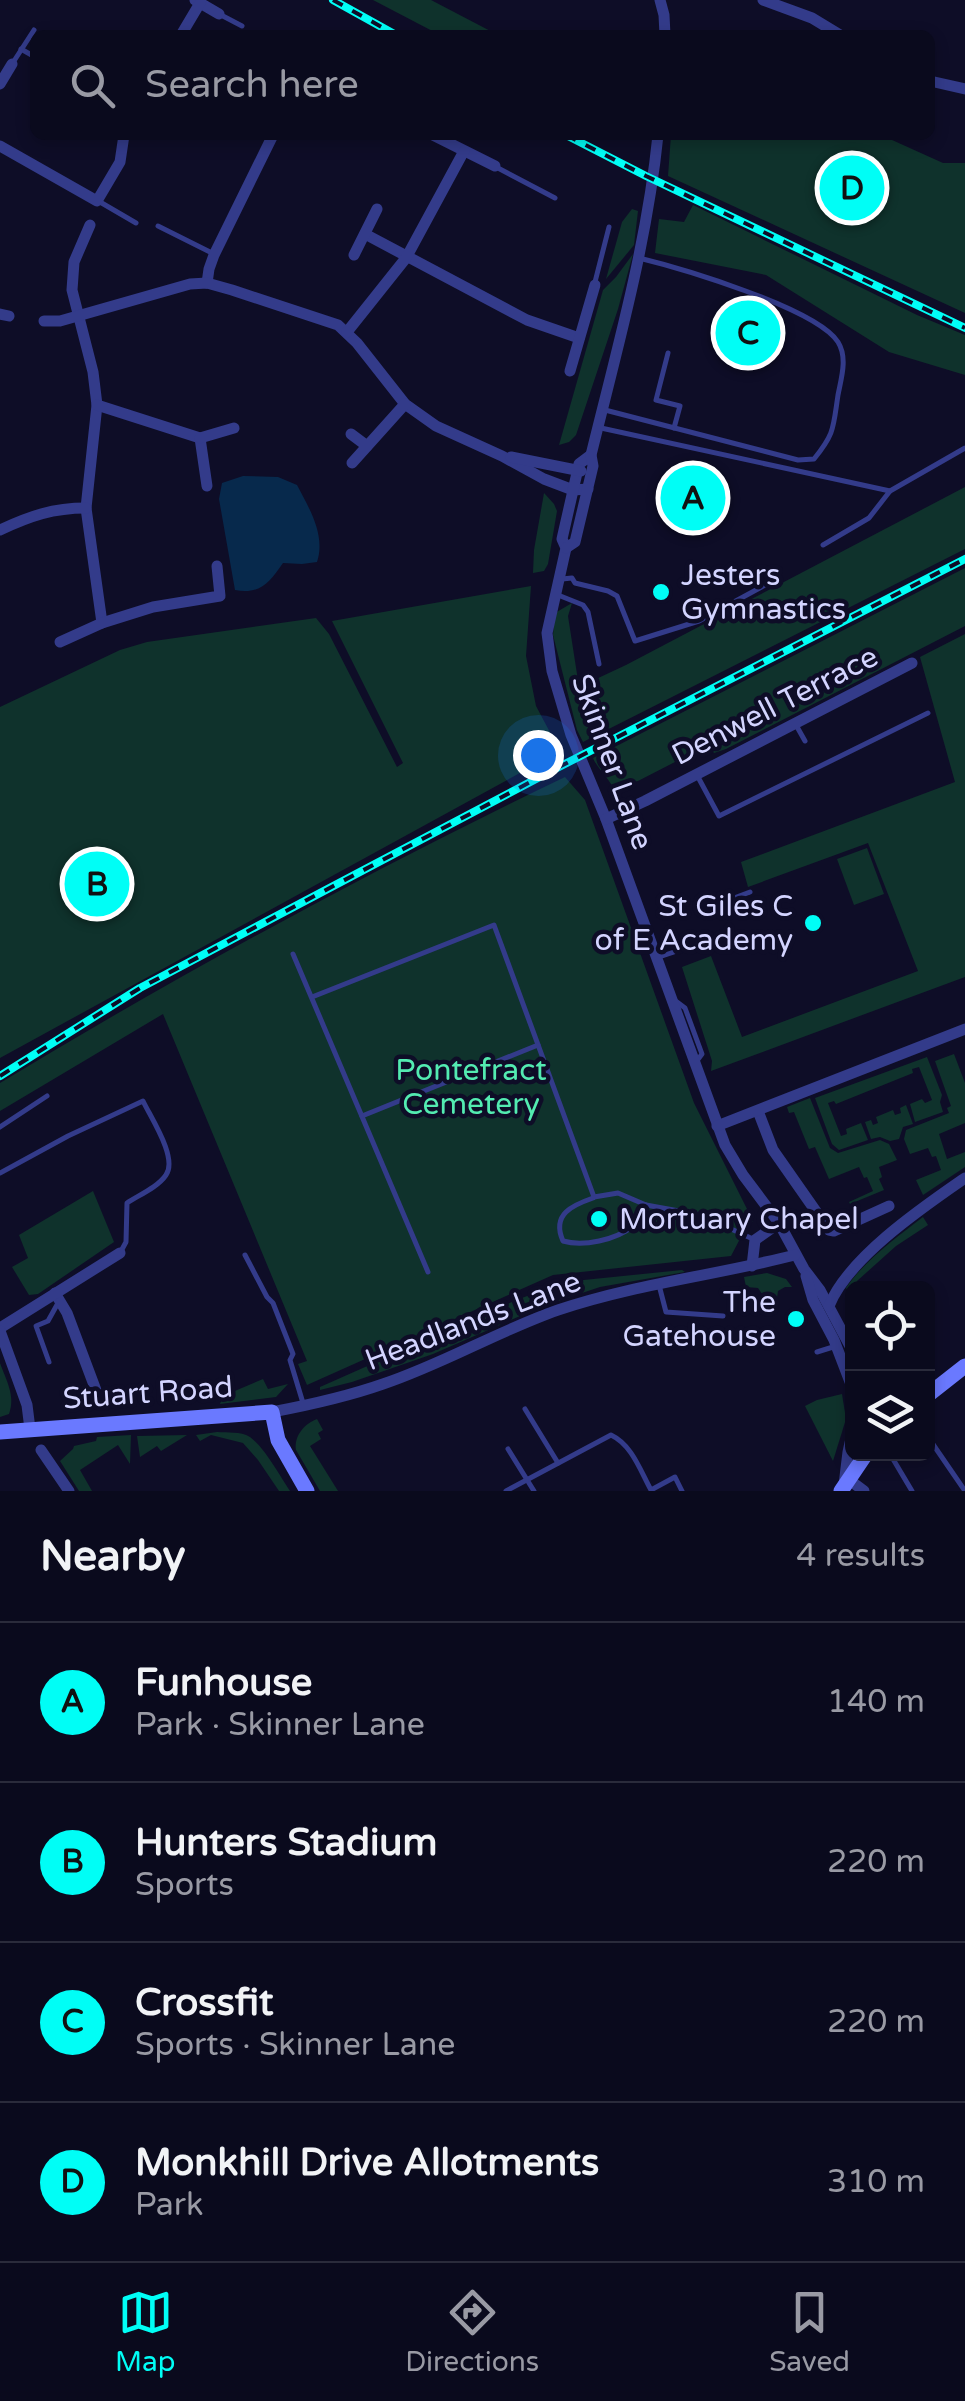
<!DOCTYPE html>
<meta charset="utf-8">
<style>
:root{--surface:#0a0a1d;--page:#131326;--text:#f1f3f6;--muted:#999aa4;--line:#2a2b3b;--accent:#00fef6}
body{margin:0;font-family:"Varela Round",sans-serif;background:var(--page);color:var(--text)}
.controls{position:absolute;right:30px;bottom:30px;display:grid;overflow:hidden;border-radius:15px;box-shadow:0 5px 15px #0003}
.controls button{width:90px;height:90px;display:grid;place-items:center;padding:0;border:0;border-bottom:2px solid var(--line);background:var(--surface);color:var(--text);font:50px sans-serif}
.you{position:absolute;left:538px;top:755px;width:35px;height:35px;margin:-25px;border:8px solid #fff;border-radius:50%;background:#1a73e8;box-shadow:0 0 0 15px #1a73e833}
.badge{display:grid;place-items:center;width:65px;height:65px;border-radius:50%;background:var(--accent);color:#111;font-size:32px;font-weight:700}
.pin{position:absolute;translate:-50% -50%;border:5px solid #fff;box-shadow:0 2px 10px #0006}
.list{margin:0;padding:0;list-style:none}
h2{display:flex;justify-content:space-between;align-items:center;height:130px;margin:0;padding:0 40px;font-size:42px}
h2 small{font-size:32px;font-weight:400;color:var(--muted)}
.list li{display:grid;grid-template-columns:65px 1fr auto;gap:30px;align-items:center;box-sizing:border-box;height:160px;padding:0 40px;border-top:2px solid var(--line)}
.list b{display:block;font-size:38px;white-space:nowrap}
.list p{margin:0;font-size:32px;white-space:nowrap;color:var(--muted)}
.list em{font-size:32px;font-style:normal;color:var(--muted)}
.icon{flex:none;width:55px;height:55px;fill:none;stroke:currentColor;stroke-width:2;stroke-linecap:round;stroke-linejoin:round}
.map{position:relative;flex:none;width:965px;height:1491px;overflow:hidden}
.search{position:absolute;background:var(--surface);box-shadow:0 5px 15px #0003;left:30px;right:30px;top:30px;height:110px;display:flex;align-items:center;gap:25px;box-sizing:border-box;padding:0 35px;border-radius:15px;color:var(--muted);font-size:38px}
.sheet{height:770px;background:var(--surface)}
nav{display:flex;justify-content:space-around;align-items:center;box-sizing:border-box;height:140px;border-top:2px solid var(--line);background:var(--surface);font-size:28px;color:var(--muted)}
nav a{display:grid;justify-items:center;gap:5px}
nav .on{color:var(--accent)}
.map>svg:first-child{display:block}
</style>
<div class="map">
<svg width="965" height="1491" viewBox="0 0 965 1491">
<rect width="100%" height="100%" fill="#0e0d27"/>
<g fill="#0f322c">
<polygon points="373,0 431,0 498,35 440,35"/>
<polygon points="671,135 881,135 943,163 965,163 965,313 668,176"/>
<polygon points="693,205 917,315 965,335 965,375 889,352 766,275 655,253 659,219 684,222"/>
<polygon points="632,209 638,211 634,245 606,279 622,222"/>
<polygon points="633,254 618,309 576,435 569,442 559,445 603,290 616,277"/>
<polygon points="965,487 965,549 583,742 577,730 553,635 555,613 572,603 568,616 579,687 626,665"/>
<polygon points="544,493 554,504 557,511 548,564 544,571 533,573 534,550"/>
<path d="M965,568V626L726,749L714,753L708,745L638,781L613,787C607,777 596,766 593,758Z"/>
<polygon points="531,586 526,656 536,706 560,751 0,1058 0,707 120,650 147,642 316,618 329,634 397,767 403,763 332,621"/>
<polygon points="965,634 965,977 711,1071 712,1061 682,967 711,956 742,1037 918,971 868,843 748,887 741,862 955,782 920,657"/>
<path d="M565,777L585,800L694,1103L753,1221L742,1235L731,1256L553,1275L307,1385L298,1364L307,1361L163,1014L0,1111V1083C183,972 372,870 565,777Z"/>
<polygon points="867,848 884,894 854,905 837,859"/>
<polygon points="954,1054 965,1083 965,1123 939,1134 947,1159 965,1152 965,1167 923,1195 916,1180 941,1170 936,1156 932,1157 928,1148 910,1154 904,1139 906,1130 949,1113 947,1108 951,1106 935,1061"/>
<polygon points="927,1057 942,1095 940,1102 943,1112 915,1122 910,1104 922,1099 925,1103 932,1100 919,1067 912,1069 913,1073 836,1104 834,1101 828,1103 841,1136 847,1134 846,1129 861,1123 868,1140 839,1150 832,1144 815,1098"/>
<polygon points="810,1098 830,1148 838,1153 880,1140 889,1144 897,1160 879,1167 882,1177 879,1179 884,1190 850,1204 849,1202 873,1191 867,1177 864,1178 859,1167 829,1179 815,1147 809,1149 794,1112 789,1113 787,1107"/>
<polygon points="906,1105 913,1124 903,1127 899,1139 890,1141 880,1137 871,1139 865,1122 871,1120 873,1125 878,1123 876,1117 893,1110 895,1115 901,1113 900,1108"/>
<polygon points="93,1191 114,1242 38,1294 29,1295 12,1267 28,1258 19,1235"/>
<path d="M923,1217L928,1225L896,1246L857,1281L862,1288H852V1297L846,1288C865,1260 896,1238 923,1217Z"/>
<polygon points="682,1270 685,1272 600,1287 543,1306 433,1354 352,1382 320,1390 320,1387 514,1301 564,1282"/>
<polygon points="767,1273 786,1279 792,1287 785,1287 778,1291 777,1298 767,1301 758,1288 746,1287 744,1277"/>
<path d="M0,1363C6,1380 16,1396 9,1414L0,1417Z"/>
<polygon points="263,1379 268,1389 288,1384 276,1397 220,1404 223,1396"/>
<polygon points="842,1394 846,1419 833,1461 805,1406 817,1400"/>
<path d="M317,1419L323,1430L318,1433L321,1439L310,1446L338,1491H320L296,1450C294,1436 304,1424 317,1419Z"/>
<path d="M217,1432C228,1433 240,1431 250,1437C264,1447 280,1476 290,1491H279L258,1460L243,1443L211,1435L200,1441L196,1435Z"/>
<polygon points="131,1435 130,1464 118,1445 80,1470 92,1491 79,1491 60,1461 73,1449 74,1446 96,1441 97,1437"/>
<polygon points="187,1435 161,1451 157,1446 140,1457 137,1436"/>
</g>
<path fill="#07294c" d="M243,476L278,477L297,485C309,508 326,535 317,562L302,564L283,563C270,582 260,595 235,590L219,499L222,483Z"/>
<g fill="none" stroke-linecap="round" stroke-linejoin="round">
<g stroke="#333b8a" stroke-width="5">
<polyline points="221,15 242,26"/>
<polyline points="21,49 35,57"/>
<polyline points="14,61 34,30"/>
<polyline points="496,167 555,198"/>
<polyline points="100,202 136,223"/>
<polyline points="158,226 212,253"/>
<polyline points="595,282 609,227"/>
<polyline points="668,353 656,400 680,406 674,428"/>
<path d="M605,410L798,460L814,459C835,433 833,428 838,395C841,379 848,358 838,342C816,308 680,268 639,258"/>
<polyline points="601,428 890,491 869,518 823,545"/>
<polyline points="890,491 965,448"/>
<polyline points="562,579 572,578 575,583 608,591 617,596 635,641 699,621 767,584"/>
<polyline points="558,595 583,605 588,612 599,664"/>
<polyline points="796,725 805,741"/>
<polyline points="698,777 719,816 928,713"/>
<polyline points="734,898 750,892"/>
<polyline points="293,954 428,1272"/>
<polyline points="659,957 713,939"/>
<polyline points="312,997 494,925 594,1197 618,1193 646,1205 701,1215 755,1240"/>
<polyline points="677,1002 685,1008 702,1054 696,1062"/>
<polyline points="362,1116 538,1045"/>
<polyline points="0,1127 47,1096"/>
<path d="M0,1173L68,1136L143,1101C151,1118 178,1158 166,1175C158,1187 139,1195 127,1203L126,1242L120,1253"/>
<path d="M593,1198C573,1205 551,1214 563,1241C583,1247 616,1240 633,1226C639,1220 642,1212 646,1205"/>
<polyline points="245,1255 267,1297 273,1303 293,1354 290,1360 303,1403"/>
<polyline points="659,1285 666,1312 723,1316"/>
<polyline points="817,1352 833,1347"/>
<polyline points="49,1362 36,1326 48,1321 58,1303"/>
<polyline points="525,1409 558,1463"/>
<polyline points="928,1437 965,1491"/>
<polyline points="508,1449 534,1491"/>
<polyline points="890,1454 912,1491"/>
<path d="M506,1491L611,1435C632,1445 640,1470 651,1490L675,1477L682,1491"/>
</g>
<g stroke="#333b8a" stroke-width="11">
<polyline points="195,0 219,14"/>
<polyline points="660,0 664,15 665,35"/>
<polyline points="763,0 812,18 840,35"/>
<polyline points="181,35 200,3"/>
<polyline points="930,81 965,89"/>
<polyline points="0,84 12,64"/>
<polyline points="433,135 495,166"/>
<polyline points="0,146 97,201 120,162 124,135"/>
<polyline points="90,225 74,262 72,290 93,372 97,405 86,508 102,623"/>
<polyline points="365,234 527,320 579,338"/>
<polyline points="354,255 377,209"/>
<polyline points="207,283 209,269 214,255 273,135"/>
<polyline points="0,314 9,316"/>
<polyline points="44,321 60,321 190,284 207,283 232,290 338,325 357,343 405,404 436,426 502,456 544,479 573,490 588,489"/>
<polyline points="347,332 406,258 464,151"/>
<polyline points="570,371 595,285"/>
<polyline points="97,405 200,438 207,486"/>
<polyline points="351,434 367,446"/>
<polyline points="200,438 234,428"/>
<polyline points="591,455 579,464 562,539 566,548 547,633 552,671 571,735 606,819 725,1145 743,1175 779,1223 804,1269 820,1290 852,1350"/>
<polyline points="511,457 581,471"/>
<polyline points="352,463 405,404"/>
<path d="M0,530C30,516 53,508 86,508"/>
<path d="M566,548L575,542L593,466L591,455C617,349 647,244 658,135"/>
<polyline points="60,642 102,623 153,607 220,596 217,566"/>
<polyline points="606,819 645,801 912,663"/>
<polyline points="758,1111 773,1150 829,1230 834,1231 889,1206"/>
<polyline points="717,1126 965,1029"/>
<polyline points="752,1266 755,1240 779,1223"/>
<polyline points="806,1276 813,1300 834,1340 852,1387"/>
<polyline points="55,1293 67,1313 100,1401"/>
<path d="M829,1306C848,1258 923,1207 965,1178"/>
<polyline points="0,1328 120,1253"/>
<polyline points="0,1331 27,1405 30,1429"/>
<path d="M272,1412C309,1405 346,1397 383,1384C443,1364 498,1331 558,1310C635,1284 717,1275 795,1255"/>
<polyline points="41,1450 69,1491"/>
<polyline points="848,1479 864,1491"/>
<polyline points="844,1485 848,1452 852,1434"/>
</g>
<g stroke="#6a79ff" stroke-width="15">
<polyline points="928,1395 965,1366"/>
<polyline points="0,1432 272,1412 278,1440 307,1491"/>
<polyline points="841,1491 866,1454"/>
</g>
<g stroke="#00fef6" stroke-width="8">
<g id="rail">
<polyline points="333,0 396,35"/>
<polyline points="566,135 646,176 965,328"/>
<polyline points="0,1076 140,988 557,768 965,559"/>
</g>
</g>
<use href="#rail" stroke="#0e0d27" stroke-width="4" stroke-dasharray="11" stroke-linecap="butt"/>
</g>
<g fill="#00fef6" stroke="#0e0d27" stroke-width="4">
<circle cx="661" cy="592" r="10"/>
<circle cx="813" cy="923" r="10"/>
<circle cx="599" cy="1219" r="10"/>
<circle cx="796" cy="1319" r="10"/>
</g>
<g text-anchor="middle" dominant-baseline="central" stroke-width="9" stroke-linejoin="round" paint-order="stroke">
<g font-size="30" fill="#d3d4ff" stroke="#0e0d27" text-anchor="start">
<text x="681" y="575">Jesters<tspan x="681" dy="34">Gymnastics</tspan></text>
<text x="793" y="906" text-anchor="end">St Giles C<tspan x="793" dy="34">of E Academy</tspan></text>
<text x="619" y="1219">Mortuary Chapel</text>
<text x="776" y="1302" text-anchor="end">The<tspan x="776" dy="34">Gatehouse</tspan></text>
</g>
<g font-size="30" fill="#d3d4ff" stroke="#0e0d27">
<text transform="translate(775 706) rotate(-27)">Denwell Terrace</text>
<text transform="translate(612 762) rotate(70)">Skinner Lane</text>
<text transform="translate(473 1321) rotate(-21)">Headlands Lane</text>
<text transform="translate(148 1393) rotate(-4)">Stuart Road</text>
</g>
<g font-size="30" fill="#53ebb1" stroke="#0e0d27">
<text x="471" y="1070">Pontefract<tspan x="471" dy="34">Cemetery</tspan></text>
</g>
</g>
</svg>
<div class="controls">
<button><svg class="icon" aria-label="locate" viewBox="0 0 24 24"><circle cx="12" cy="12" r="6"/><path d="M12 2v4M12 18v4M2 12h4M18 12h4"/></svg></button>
<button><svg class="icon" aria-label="layers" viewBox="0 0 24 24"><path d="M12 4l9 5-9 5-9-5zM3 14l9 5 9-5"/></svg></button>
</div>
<div class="you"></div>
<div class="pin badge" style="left:693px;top:498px">A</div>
<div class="pin badge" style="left:97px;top:884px">B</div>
<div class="pin badge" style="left:748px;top:333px">C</div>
<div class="pin badge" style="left:852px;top:188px">D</div>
<div class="search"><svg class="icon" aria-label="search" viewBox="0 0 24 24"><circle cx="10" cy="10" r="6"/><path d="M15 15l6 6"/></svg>Search here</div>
</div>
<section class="sheet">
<h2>Nearby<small>4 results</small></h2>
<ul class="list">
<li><span class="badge">A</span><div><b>Funhouse</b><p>Park · Skinner Lane</p></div><em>140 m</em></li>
<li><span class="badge">B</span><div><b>Hunters Stadium</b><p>Sports</p></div><em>220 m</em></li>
<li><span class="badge">C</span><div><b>Crossfit</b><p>Sports · Skinner Lane</p></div><em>220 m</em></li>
<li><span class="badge">D</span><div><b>Monkhill Drive Allotments</b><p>Park</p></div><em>310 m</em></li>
</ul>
</section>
<nav>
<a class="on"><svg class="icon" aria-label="map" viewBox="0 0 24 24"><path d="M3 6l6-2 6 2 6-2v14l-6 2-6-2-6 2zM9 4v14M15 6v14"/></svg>Map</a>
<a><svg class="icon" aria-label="directions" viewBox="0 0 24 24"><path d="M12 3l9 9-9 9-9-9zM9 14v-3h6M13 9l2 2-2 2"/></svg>Directions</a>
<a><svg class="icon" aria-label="saved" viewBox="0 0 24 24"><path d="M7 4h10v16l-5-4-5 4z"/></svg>Saved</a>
</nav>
